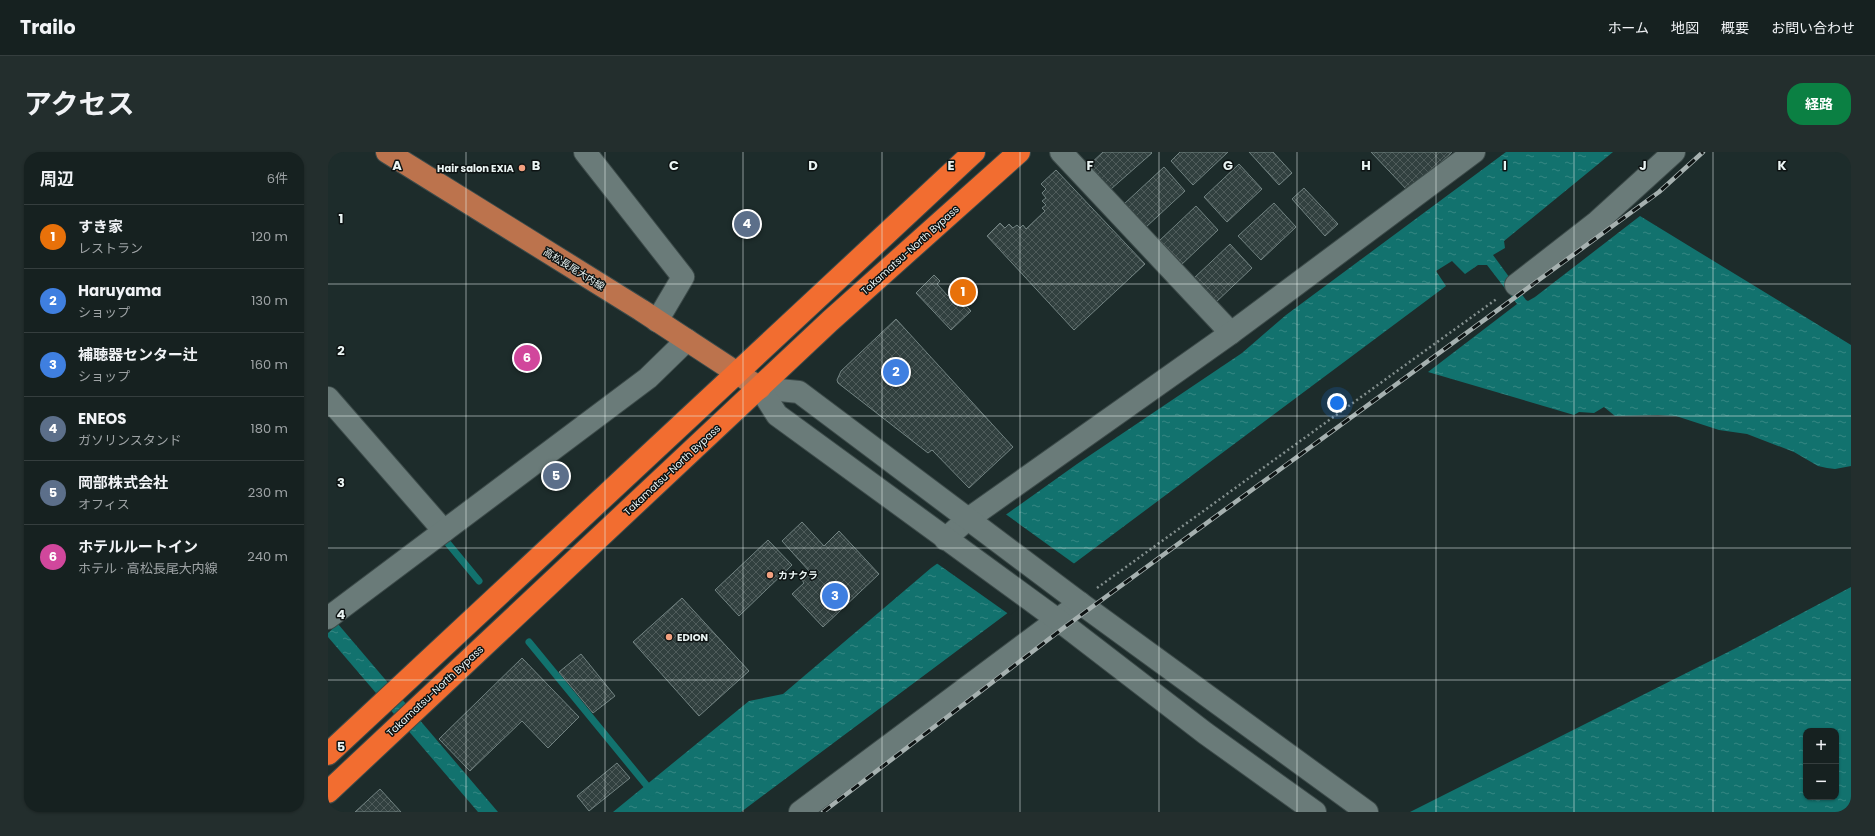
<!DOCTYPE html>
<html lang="ja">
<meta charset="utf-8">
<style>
:root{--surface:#162120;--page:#232e2d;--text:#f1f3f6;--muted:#9ea3a5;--line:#353e3e;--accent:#0b8043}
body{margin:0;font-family:Poppins,"Noto Sans JP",sans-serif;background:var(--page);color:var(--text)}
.controls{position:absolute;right:12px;bottom:12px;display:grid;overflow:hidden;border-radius:8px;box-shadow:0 1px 3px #0004}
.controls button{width:36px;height:36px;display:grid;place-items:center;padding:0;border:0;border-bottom:1px solid var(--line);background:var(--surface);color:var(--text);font:20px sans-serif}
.you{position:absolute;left:1009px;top:251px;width:14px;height:14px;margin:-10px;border:3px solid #fff;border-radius:50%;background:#1a73e8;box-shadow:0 0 0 6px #1a73e833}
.badge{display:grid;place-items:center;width:26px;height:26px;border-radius:50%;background:var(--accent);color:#fff;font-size:13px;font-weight:700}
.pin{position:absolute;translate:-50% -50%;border:2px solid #fff;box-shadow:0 1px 4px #0006}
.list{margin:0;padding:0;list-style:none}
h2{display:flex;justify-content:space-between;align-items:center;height:52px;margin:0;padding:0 16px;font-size:17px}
h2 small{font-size:13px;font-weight:400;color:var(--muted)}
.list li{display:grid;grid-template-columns:26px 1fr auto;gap:12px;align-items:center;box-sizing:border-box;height:64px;padding:0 16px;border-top:1px solid var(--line)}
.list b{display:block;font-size:15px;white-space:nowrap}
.list p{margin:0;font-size:13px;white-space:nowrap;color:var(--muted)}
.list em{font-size:13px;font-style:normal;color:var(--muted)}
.map{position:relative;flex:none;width:1523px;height:660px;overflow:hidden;border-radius:16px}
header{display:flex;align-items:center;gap:24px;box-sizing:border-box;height:56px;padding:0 20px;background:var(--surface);border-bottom:1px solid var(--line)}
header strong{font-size:19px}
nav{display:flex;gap:22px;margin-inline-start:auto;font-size:14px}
.intro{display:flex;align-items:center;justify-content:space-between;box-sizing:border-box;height:96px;padding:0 24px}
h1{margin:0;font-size:28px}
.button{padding:10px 18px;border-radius:16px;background:var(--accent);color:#fff;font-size:14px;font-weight:700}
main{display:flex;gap:24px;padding:0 24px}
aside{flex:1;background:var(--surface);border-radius:16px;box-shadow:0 1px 3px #0004}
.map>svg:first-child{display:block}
</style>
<header>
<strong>Trailo</strong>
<nav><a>ホーム</a><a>地図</a><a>概要</a><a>お問い合わせ</a></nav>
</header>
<div class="intro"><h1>アクセス</h1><a class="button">経路</a></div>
<main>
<aside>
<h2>周辺<small>6件</small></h2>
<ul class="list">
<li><span class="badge" style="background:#e8710a">1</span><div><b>すき家</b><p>レストラン</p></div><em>120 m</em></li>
<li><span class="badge" style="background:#3f7fe0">2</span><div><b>Haruyama</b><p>ショップ</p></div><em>130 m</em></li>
<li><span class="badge" style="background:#3f7fe0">3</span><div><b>補聴器センター辻</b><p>ショップ</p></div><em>160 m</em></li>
<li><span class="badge" style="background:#5c6f8a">4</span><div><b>ENEOS</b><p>ガソリンスタンド</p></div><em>180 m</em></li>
<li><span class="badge" style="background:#5c6f8a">5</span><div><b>岡部株式会社</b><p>オフィス</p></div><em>230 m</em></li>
<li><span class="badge" style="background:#d1479c">6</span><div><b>ホテルルートイン</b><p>ホテル · 高松長尾大内線</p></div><em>240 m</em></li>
</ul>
</aside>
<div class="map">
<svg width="1523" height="660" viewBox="0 0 1523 660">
<defs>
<pattern id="water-ripples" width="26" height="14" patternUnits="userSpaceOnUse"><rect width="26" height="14" fill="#12726e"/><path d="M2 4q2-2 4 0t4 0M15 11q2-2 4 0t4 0" fill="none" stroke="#358783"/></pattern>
<pattern id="building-cross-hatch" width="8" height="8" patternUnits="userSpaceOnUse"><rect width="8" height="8" fill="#31403f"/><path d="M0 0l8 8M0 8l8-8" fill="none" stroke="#4f5c5b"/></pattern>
</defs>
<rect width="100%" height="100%" fill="#1d2c2b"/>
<g fill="url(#water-ripples)" fill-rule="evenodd">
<polygon points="1178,0 1285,0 1176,89 1177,96 1165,103 1198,148 1200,149 1207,145 1312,64 1523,193 1523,314 1507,317 1499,316 1490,314 1466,300 1419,282 1391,278 1348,264 1330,263 1287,264 1276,255 1266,261 1251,260 1246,263 1100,220 1189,152 1159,113 1150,113 1137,122 1124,109 1108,119 1118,134 413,660 285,660 421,549 455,542 603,416 749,312 914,201 958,163"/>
<path d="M1523,435V660H1082L1412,494ZM1478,579H1508V645H1478Z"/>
<polygon points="10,472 170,660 150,660 0,485 0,481"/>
</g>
<polygon fill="#1d2c2b" points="676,361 748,413 682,463 607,410"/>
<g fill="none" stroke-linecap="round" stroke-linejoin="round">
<g stroke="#12726e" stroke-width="7">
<polyline points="118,389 151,429"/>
<polyline points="201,490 324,640"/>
</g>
</g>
<g fill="url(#building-cross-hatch)" stroke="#728382">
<polygon points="775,0 823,0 824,1 783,37 761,13"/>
<polygon points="852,0 900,0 865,33 843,9"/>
<polygon points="921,0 945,0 964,21 951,33"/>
<polygon points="1043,0 1124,0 1081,40"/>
<polygon points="911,12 934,37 899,70 876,45"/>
<polygon points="836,15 857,39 817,76 796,52"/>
<polygon points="728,18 817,112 746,178 659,84 672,71 677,76 681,72 685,76 689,73 692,76 695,73 698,77 717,59 714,56 718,53 714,49 718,46 714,41 718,37 713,32"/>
<polygon points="976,36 1010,72 997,84 964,47"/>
<polygon points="946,51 968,75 933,108 910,84"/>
<polygon points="868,54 890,78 852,114 830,90"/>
<polygon points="902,92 924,116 886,152 864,128"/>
<polygon points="606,123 612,129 609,132 620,144 624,139 643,159 623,178 588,141"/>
<polygon points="568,167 685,295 641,336 604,298 600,301 510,231 509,228 513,219"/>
<polygon points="474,370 496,394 511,379 551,422 495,475 464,442 476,431 474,428 482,420 454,389"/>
<polygon points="440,388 464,413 411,464 387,438"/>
<polygon points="354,446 421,519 371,564 305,490"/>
<polygon points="253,502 287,544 265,561 231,520"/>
<polygon points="194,506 251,565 220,596 194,569 142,619 111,587"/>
<polygon points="289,611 302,626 261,659 249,644"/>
<polygon points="52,637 73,660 27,660"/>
</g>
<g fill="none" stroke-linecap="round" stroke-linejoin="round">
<g stroke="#3d4b4a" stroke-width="24">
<g id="street">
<polyline points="257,0 355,125 329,169"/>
<polyline points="733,0 903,181"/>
<polyline points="1188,133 1269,70 1346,0"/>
<polyline points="0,246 116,379"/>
<polyline points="617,387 640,367 903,181 1146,0"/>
<polyline points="0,466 320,226 359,188"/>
<polyline points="472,660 752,451"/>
</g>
</g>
<g stroke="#3d4b4a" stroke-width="24">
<g id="secondary">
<polyline points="432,236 471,240 752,451 1039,660"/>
<polyline points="432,236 449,263 738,474 877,581 987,660"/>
</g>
</g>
<g stroke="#3d4b4a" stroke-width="24">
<polyline id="primary" points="59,0 313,158 432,236"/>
</g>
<g stroke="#3d4b4a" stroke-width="24">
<g id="highway">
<polyline points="0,602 646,0"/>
<polyline points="0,640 502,169 691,0"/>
</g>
</g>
<polyline stroke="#84908f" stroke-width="2.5" stroke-dasharray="2 3" stroke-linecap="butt" points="769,436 1170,146"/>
<use href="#street" stroke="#6a7b79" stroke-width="22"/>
<use href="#secondary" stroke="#6a7b79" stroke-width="22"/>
<use href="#primary" stroke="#bc734d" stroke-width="22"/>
<use href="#highway" stroke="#f26d30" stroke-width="22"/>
<g stroke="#a6b1b0" stroke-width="4.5">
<polyline id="rail" points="495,660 738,474 1331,40 1375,0"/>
</g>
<use href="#rail" stroke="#0d1313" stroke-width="3" stroke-dasharray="9" stroke-linecap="butt"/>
</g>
<path fill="none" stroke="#eaf4f3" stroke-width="1" stroke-opacity="0.55" d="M138,0V660M277,0V660M415,0V660M554,0V660M692,0V660M831,0V660M969,0V660M1108,0V660M1246,0V660M1385,0V660M0,132H1523M0,264H1523M0,396H1523M0,528H1523"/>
<g fill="#f2a07f" stroke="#0d1313" stroke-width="1.5">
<circle cx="194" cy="16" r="4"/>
<circle cx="442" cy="423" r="4"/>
<circle cx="341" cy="485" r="4"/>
</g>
<g text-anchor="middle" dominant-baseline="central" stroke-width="3" stroke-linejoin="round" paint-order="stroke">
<g font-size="10" font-weight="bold" fill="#eaf4f3" stroke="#0d1313" text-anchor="start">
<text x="186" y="16" text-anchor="end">Hair salon EXIA</text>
<text x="450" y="423">カナクラ</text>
<text x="349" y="485">EDION</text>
</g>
<g font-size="10" fill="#eaf4f3" stroke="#0d1313">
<text transform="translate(582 98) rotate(-42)">Takamatsu-North Bypass</text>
<text transform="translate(246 117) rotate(32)">高松長尾大内線</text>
<text transform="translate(344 318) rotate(-43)">Takamatsu-North Bypass</text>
<text transform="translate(107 539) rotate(-43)">Takamatsu-North Bypass</text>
</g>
</g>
<g font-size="13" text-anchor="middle" font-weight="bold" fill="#eaf4f3" stroke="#0d1313" stroke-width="3" stroke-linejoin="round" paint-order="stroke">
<text x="69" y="18">A</text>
<text x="208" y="18">B</text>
<text x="346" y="18">C</text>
<text x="485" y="18">D</text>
<text x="623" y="18">E</text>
<text x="762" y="18">F</text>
<text x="900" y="18">G</text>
<text x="1038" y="18">H</text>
<text x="1177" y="18">I</text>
<text x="1315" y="18">J</text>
<text x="1454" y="18">K</text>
<text x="13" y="71">1</text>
<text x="13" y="203">2</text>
<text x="13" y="335">3</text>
<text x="13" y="467">4</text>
<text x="13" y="599">5</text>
</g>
</svg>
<div class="controls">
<button>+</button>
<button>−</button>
</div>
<div class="you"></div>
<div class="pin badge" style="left:635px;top:140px;background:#e8710a">1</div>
<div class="pin badge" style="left:568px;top:220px;background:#3f7fe0">2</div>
<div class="pin badge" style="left:507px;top:444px;background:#3f7fe0">3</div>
<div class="pin badge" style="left:419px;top:72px;background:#5c6f8a">4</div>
<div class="pin badge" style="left:228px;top:324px;background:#5c6f8a">5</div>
<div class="pin badge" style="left:199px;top:206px;background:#d1479c">6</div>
</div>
</main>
